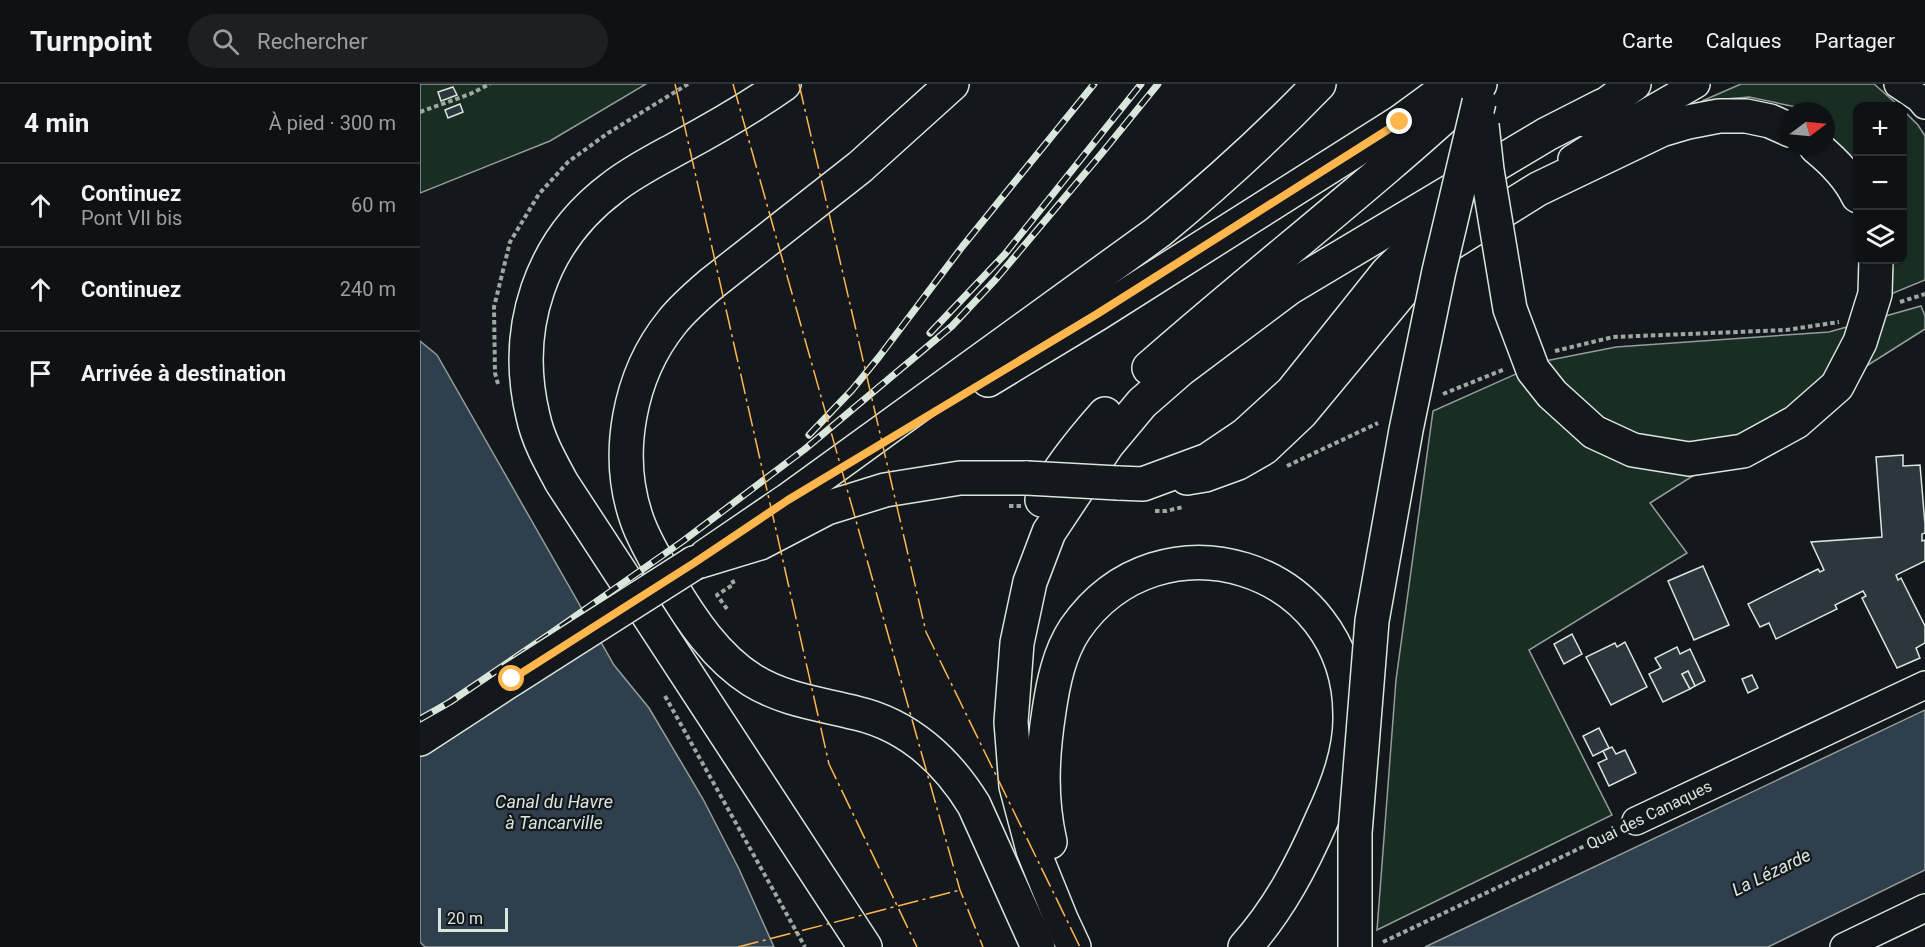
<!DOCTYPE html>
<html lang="fr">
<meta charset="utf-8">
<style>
:root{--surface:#0f1215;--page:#1d2022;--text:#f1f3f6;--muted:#9b9ea0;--line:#2f3234}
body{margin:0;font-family:Roboto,sans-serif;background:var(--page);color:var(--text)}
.controls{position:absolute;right:18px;top:18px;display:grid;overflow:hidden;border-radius:12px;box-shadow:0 2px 4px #0004}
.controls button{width:54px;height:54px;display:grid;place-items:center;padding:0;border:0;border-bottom:2px solid var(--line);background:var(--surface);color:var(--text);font:30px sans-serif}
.compass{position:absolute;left:1361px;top:18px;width:54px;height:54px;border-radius:50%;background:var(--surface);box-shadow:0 2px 4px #0004;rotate:74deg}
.scale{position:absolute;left:18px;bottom:15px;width:70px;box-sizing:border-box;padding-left:6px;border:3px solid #d8e6dc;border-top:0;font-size:16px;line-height:21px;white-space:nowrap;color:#d8e6dc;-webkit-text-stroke:4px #14181c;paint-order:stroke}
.stop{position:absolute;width:18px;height:18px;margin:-14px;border:4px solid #ffb74d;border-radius:50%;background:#fff}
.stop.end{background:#ffb74d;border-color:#fff;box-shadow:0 2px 6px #0008}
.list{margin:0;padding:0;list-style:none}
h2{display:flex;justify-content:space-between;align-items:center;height:78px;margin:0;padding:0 24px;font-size:26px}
h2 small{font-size:20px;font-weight:400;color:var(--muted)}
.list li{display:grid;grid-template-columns:39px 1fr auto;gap:18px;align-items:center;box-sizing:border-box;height:84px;padding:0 24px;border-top:2px solid var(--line)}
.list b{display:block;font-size:22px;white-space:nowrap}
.list p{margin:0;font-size:20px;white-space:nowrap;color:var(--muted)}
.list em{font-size:20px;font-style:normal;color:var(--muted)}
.icon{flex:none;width:33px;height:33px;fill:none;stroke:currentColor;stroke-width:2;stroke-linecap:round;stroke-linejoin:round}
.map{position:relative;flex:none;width:1505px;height:863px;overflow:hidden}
header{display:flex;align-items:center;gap:36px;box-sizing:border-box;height:84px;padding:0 30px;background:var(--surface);border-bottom:2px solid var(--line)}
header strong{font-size:28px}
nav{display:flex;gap:33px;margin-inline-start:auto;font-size:21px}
.search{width:420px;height:54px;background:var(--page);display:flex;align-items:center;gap:15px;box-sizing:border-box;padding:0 21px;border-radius:33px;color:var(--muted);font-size:22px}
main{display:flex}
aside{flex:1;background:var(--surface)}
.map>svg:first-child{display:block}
</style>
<header>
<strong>Turnpoint</strong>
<div class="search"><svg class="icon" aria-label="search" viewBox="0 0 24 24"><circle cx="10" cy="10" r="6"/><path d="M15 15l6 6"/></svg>Rechercher</div>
<nav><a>Carte</a><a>Calques</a><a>Partager</a></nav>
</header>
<main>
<aside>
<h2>4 min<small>À pied · 300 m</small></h2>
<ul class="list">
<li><svg class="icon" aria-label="ahead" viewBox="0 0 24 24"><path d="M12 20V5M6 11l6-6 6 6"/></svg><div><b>Continuez</b><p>Pont VII bis</p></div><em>60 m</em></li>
<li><svg class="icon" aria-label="ahead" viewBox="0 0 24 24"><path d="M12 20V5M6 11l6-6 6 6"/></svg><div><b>Continuez</b></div><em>240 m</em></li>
<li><svg class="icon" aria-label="arrive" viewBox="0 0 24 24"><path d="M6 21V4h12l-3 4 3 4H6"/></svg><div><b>Arrivée à destination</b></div></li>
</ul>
</aside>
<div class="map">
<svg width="1505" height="863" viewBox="0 0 1505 863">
<rect width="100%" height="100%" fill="#14181c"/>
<g fill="#1a2d24" stroke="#939e99" stroke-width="1.5">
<polygon points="0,0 226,0 130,57 0,109"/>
<polygon points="1321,0 1454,0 1479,22 1438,22 1437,80 1406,50 1406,27 1381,27 1376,23 1329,13 1282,17"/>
<polygon points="1483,26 1498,41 1505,52 1505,196 1471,210 1467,176 1482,176"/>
<polygon points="1501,222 1505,232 1505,245 1230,419 1267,469 1109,566 1192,731 957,846 976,596 1013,327 1125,277 1196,263 1409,248"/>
</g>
<g fill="#2f3f4d" stroke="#939e99" stroke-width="1.5">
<polygon points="0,257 17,271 194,581 229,624 283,715 319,785 354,863 5,863 0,858"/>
<polygon points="1505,626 1505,786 1348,863 1005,863"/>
</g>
<g fill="#2c363c" stroke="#d8e6dc" stroke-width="1.5">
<polygon points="33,3 37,11 21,17 18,8"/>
<polygon points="40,20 43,28 28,34 25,26"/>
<polygon points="1483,371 1483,382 1500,381 1505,440 1505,449 1502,450 1502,457 1505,456 1505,477 1476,491 1478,496 1481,494 1505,542 1505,559 1496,564 1500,574 1477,584 1442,514 1446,512 1443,507 1415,521 1417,525 1356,555 1349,539 1340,543 1328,520 1398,485 1400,488 1404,486 1391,458 1462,453 1456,373"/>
<polygon points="1283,482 1309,541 1274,556 1248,497"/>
<polygon points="1152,550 1162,570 1144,580 1134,560"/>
<polygon points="1205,558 1227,603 1191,621 1166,573 1195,559 1197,563"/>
<polygon points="1257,563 1260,570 1270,565 1285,597 1275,602 1268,587 1262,590 1270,605 1243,618 1229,590 1241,584 1235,574"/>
<polygon points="1268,587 1275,602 1270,605 1262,590"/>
<polygon points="1332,591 1338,604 1328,609 1322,595"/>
<polygon points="1179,644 1189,664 1173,672 1163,652"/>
<polygon points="1192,663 1196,670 1205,666 1216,689 1189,702 1178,679 1187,675 1183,667"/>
</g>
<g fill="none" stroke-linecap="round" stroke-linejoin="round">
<g stroke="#d8e6dc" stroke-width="30">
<g id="minor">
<polyline points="1478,0 1499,14 1505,21"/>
<polyline points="1152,75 1217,34 1276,0"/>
<polyline points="1216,737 1505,601"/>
<polyline points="1424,863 1505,824"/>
</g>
</g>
<g stroke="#d8e6dc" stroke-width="36">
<g id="major">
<path d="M1396,63C1412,76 1429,93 1438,112"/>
<polyline points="568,296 677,230 980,38 1032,0"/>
<polyline points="767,394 785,391 818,379 844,364 881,329 1012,171 1118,105 1241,46 1268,38 1299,32 1326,32 1350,37 1370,46"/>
<path d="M286,472L368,416L738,148C795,101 848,53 899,0"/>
<polyline points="0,655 92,595"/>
</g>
</g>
<g stroke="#d8e6dc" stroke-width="36">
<g id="highway">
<path d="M364,0C330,24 295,44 258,64C236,76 212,88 192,104C120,158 92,245 113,332C118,356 130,377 142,399L445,863"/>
<path d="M532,0L440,83L291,200C277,212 263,224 252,238C209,291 194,371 217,436C225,459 238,479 250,500C271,536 297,574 332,596C364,616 401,620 436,629C488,641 527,677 554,721L618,863"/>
<polyline points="1165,36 1214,0"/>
<path d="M729,284C838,188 954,99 1060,0"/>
<polyline points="698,399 723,400 788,376 825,351 872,308 967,189 1001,155 1047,119"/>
<path d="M622,416C638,385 662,356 685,330"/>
<polyline points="274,479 340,459 407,424 465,406 540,394 607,394"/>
<path d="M630,758C620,714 622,672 629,627C633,600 639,569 655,545C740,422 930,481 930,631C931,667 917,703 902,735C882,781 859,825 825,863"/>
<polyline points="654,863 641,835 613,766 596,702 591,638 597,559 610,498 629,448 687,361 722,319 761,285 869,204 1127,50 1182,22"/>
</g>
</g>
<g stroke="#9da8a2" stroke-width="4" stroke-dasharray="4.5 3" stroke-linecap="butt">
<polyline points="0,28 50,10 70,0"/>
<polyline points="1480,218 1505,210"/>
<polyline points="1135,267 1193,253 1366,246 1419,238"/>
<polyline points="78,300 75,289 74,223 90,158 119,110 148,78 188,49 268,0"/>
<polyline points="1023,310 1085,285"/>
<polyline points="867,382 958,339"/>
<polyline points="735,427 746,427 763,423"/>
<polyline points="307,525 297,511 314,500 312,496"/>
<polyline points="245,612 385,863"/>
<polyline points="963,858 1194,748"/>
</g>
<use href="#minor" stroke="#14181c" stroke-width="27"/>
<use href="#major" stroke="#14181c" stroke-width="33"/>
<use href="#highway" stroke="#14181c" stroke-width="33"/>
<g stroke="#d8e6dc" stroke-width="7">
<g id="rail">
<polyline points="510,249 585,170 721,0"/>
<polyline points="389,351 432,306 459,273 542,163 674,0"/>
<polyline points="0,635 30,618 130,550 263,457 385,365 532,242 576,195 682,69 738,0"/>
</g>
</g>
<use href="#rail" stroke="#14181c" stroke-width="4.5" stroke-dasharray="14" stroke-linecap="butt"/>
<g stroke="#d8e6dc" stroke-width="36" stroke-linecap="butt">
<g id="major-bridge">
<polyline points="1062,41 1067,86 1090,225 1113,286 1132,310 1174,348 1213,366 1269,375 1323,367 1376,338 1417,302 1440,258 1455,210 1456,176"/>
<polyline points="92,595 274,479"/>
<polyline points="935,863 935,749 952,537 986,346 1019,187 1059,18"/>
</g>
</g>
<g stroke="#d8e6dc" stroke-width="36" stroke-linecap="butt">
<polyline id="highway-bridge" points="607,394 698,399"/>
</g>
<polyline stroke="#9da8a2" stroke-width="4" stroke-dasharray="4.5 3" stroke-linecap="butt" points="589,422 601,422"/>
<use href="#major-bridge" stroke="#14181c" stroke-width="33"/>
<use href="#highway-bridge" stroke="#14181c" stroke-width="33"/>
<g stroke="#ffb74d" stroke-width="1.5" stroke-dasharray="21 4.5 3 4.5" stroke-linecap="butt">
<polyline points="255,0 409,680 497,863"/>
<polyline points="313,0 540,806 563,863"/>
<polyline points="379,0 506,548 660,863"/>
<polyline points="318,863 540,806"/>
</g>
</g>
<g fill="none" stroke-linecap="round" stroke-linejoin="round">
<polyline stroke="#ffb74d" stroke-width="8" points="92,595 274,479 368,416 677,230 980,38"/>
</g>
<g text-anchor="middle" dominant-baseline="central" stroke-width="4.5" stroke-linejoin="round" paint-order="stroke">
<g font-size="16" fill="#d8e6dc" stroke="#14181c">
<text transform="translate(1229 731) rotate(-26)">Quai des Canaques</text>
</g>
<g font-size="18" font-style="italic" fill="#d8e6dc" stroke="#14181c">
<text x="134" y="717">Canal du Havre<tspan x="134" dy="21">à Tancarville</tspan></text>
<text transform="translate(1351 788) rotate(-26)">La Lézarde</text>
</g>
</g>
</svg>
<div class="controls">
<button>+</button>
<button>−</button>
<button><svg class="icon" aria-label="layers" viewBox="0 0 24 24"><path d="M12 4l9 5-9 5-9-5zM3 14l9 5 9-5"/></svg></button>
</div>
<svg class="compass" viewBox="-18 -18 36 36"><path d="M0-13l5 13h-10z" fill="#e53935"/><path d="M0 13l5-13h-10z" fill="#9b9ea0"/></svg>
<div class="scale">20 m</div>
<div class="stop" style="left:92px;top:595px"></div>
<div class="stop end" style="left:980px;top:38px"></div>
</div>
</main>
